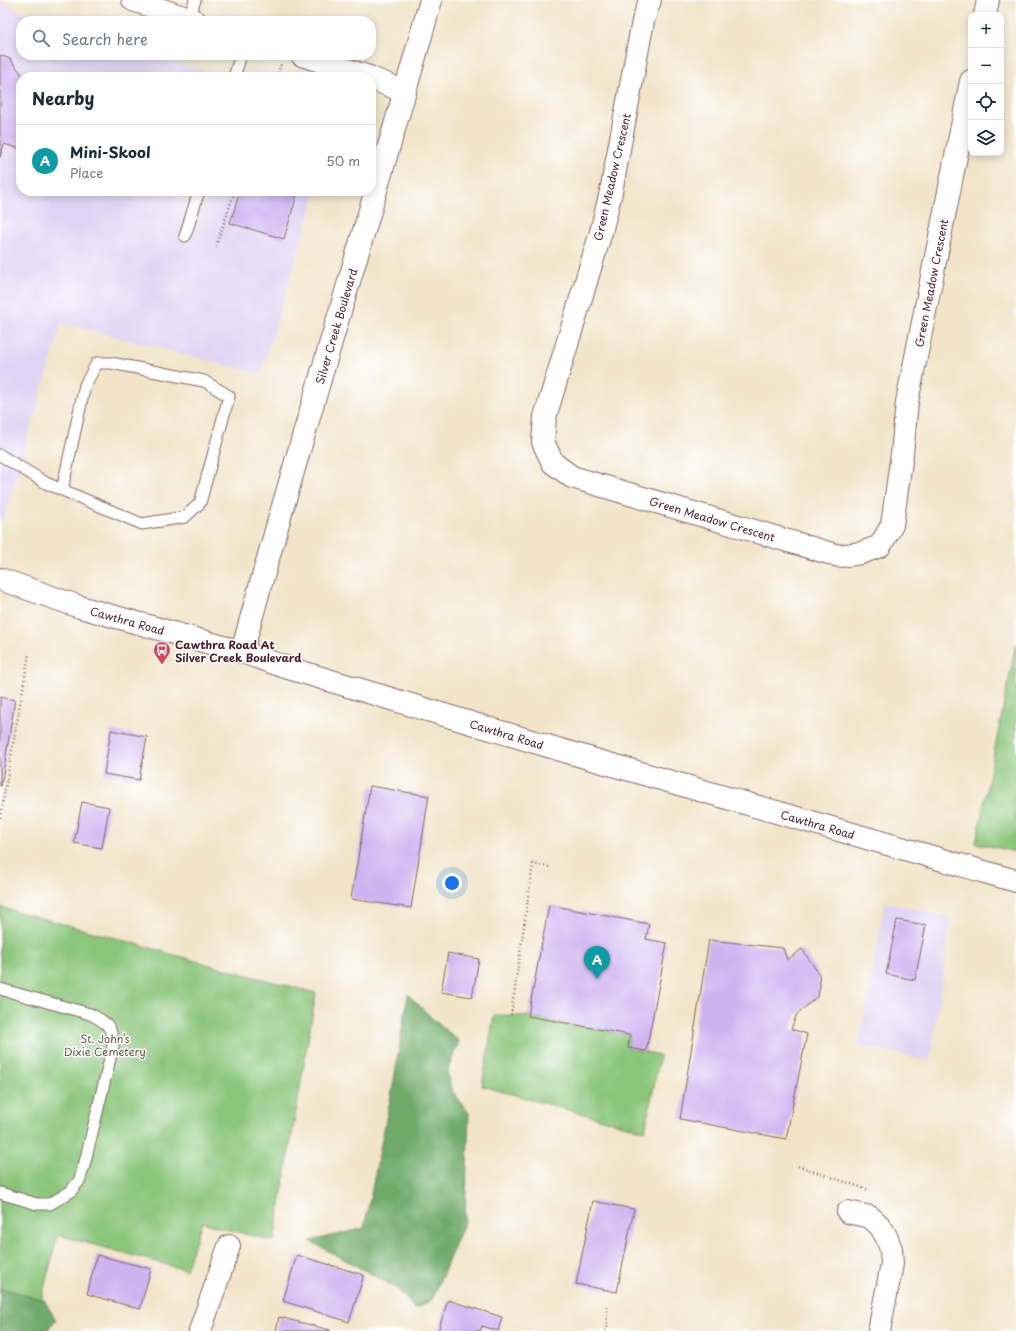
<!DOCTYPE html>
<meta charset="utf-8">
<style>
:root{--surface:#fff;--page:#f6f6f7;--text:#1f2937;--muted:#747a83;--line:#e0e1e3;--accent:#d1495b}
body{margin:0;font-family:"Playpen Sans",sans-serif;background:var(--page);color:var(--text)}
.controls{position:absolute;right:12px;top:12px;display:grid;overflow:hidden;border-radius:8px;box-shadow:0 2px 10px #0003}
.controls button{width:36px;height:36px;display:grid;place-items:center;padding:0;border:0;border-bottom:1px solid var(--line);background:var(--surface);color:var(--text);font:20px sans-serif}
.you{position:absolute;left:452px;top:883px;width:14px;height:14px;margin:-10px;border:3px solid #fff;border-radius:50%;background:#1a73e8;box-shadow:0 0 0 6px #1a73e833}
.badge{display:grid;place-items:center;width:26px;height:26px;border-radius:50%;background:var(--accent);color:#fff;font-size:13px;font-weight:700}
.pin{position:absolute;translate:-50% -33px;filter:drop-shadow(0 1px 2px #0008)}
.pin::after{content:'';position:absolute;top:21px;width:14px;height:12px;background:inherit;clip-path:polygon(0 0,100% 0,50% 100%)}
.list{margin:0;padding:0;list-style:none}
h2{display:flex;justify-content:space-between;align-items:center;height:52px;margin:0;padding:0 16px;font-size:17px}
h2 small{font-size:13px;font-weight:400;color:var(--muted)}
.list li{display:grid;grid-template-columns:26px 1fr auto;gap:12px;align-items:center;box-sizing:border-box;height:72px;padding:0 16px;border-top:1px solid var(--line)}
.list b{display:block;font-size:15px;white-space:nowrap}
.list p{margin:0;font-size:13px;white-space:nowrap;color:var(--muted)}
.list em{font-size:13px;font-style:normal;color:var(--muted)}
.icon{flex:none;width:22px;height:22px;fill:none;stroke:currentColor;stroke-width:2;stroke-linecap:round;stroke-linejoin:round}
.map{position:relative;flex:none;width:1016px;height:1331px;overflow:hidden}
.search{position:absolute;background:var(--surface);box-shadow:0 2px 10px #0003;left:16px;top:16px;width:360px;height:44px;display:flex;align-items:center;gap:10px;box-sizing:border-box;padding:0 14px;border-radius:16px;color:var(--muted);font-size:15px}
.panel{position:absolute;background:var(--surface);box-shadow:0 2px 10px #0003;left:16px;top:72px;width:360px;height:124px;border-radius:16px}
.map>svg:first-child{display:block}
</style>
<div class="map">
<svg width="1016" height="1331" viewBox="0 0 1016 1331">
<rect width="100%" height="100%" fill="#fff"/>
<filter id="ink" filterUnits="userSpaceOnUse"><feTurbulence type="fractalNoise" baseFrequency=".025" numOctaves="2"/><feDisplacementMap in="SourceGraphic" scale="8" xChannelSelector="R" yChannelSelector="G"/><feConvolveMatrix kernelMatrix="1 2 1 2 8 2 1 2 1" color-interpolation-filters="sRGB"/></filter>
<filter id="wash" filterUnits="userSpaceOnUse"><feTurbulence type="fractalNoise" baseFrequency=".012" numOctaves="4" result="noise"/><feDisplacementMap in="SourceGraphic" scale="16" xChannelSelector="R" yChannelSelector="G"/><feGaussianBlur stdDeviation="0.9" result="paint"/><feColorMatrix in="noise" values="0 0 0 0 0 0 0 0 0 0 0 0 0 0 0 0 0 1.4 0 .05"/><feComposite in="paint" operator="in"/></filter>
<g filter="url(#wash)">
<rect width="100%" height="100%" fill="#f1e4c9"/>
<g fill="#e0d4f4">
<polygon points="0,0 25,15 44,21 21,21 21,55 153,55 226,77 21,77 21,191 316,191 261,374 62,323 3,521 0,520"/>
<polygon points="885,902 951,918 930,1061 859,1045"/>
</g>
<g fill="#8ac57a" stroke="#6a7252">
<polygon points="1016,643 1016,852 976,843"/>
<polygon points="0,907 119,939 224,969 316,993 274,1241 225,1229 202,1222 186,1270 58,1235 44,1288 38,1317 0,1312"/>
<polygon points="494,1015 528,1016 630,1035 628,1048 660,1055 645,1131 482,1086"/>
</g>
<g fill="#6faa6a" stroke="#5c644a">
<polygon points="408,994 435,1021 459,1041 447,1072 451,1089 469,1113 465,1221 432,1300 415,1309 397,1288 310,1241 364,1228 394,1080"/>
<polygon points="0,1288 44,1300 56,1320 46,1331 0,1331"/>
</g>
<g id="blocks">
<g fill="#cdb3f0">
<polygon points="0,55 10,59 24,77 21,77 21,149 4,144 0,157"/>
<polygon points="164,191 179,191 177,195"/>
<polygon points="240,191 298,191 284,239 230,223"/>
<polygon points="0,697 15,700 1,786 0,786"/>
<polygon points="111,730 147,737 139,780 104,774"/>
<polygon points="370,786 429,796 411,908 351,899"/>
<polygon points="82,802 109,807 102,848 74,843"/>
<polygon points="549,905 649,924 646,939 667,943 646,1051 628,1048 630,1035 528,1016"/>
<polygon points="897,920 926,925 915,980 886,974"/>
<polygon points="709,940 783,948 787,960 802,949 819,974 820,985 818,996 797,1014 791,1029 807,1034 786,1139 680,1119"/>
<polygon points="448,953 479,959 472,997 441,992"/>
<polygon points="593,1201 634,1209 617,1292 576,1284"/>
<polygon points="97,1255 151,1269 140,1309 87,1294"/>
<polygon points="297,1255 364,1275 349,1322 283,1301"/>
<polygon points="448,1300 502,1317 498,1331 482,1326 480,1331 438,1331"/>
<polygon points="279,1317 330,1330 330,1331 276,1331"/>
</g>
</g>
</g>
<g filter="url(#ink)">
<use href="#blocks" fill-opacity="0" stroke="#846462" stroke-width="1"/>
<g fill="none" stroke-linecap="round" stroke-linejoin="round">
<g stroke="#846462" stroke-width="13">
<g id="service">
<polyline points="189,19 195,0"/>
<polyline points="234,77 241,55"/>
<polyline points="185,236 199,191"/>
<polyline points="0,455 46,483 142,524 185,517 200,503 229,396 204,381 111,363 97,363 85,385 62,490"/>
<path d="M0,989L90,1014C108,1023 112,1026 113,1046L84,1166L79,1181L70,1192L50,1204H37L0,1193"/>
</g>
</g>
<g stroke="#846462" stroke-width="24">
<g id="minor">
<polyline points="133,0 195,21"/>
<path id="s1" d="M650,0L643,21L611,192L601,232L545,417L543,442L553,463L572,477L839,556L861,553L880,546L892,525L902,454L907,402L971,81"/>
<polyline points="985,15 988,0"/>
<polyline points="302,55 369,77"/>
<polyline points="371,78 405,92"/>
<polyline points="848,1212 870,1217 880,1226 886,1236 891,1249 892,1264 879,1331"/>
<polyline points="200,1331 229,1246"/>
</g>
</g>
<g stroke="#846462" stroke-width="24">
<g id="tertiary">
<path id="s2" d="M242,652C301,434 370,218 431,0"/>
</g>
</g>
<g stroke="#846462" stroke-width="24">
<g id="secondary">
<path id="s3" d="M0,579L80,607L242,652L285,667L571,753L1016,881"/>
</g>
</g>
<g stroke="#846462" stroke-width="2.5" stroke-dasharray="1 3" stroke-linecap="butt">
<polyline points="272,77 277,75"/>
<polyline points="277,77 281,64"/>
<polyline points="216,246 235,191"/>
<polyline points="0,818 29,654"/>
<polyline points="511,1015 533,864 549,867"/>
<polyline points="798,1166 869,1190"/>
<polyline points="605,1331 607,1327 607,1306"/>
</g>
<use href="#service" stroke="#fff" stroke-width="11"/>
<use href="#minor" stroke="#fff" stroke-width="22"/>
<use href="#tertiary" stroke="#fff" stroke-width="22"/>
<use href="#secondary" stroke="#fff" stroke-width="22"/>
</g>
</g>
<defs>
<g id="bus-pin" transform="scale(0.9)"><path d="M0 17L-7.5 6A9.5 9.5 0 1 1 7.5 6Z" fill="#d1495b" stroke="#fff"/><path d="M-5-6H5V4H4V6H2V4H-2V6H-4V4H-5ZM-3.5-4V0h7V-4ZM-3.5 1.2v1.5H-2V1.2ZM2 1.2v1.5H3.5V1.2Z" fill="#fff"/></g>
</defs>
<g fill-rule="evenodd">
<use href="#bus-pin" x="162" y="650"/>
</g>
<g text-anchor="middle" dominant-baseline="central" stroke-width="3" stroke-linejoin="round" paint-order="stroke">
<g font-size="11" fill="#4a1f2b" stroke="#fff">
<text transform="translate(612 177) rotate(-77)">Green Meadow Crescent</text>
<text stroke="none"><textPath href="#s1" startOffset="1093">Green Meadow Crescent</textPath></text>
<text stroke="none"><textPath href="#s2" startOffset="339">Silver Creek Boulevard</textPath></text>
<text stroke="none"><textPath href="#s1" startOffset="649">Green Meadow Crescent</textPath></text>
<text stroke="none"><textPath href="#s3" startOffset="134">Cawthra Road</textPath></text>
<text stroke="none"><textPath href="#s3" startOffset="530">Cawthra Road</textPath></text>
<text stroke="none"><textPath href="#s3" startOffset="854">Cawthra Road</textPath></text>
</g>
<g font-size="11" font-weight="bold" fill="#4a1f2b" stroke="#fff" text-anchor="start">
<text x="175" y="644">Cawthra Road At<tspan x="175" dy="13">Silver Creek Boulevard</tspan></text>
</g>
<g font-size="11" fill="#605947" stroke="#fff">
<text x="105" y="1038">St. John’s<tspan x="105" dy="13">Dixie Cemetery</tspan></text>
</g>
</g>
</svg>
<div class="controls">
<button>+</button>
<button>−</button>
<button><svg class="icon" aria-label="locate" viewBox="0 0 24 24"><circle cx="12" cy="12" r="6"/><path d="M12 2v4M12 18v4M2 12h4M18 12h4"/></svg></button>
<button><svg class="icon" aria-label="layers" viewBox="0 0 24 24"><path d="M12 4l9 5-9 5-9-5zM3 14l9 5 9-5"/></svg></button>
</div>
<div class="you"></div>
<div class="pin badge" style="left:597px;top:979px;background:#0f9aa8">A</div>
<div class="search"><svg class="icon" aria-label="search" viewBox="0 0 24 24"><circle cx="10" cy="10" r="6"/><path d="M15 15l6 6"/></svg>Search here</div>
<section class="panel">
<h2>Nearby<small></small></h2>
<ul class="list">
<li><span class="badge" style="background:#0f9aa8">A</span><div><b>Mini-Skool</b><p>Place</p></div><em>50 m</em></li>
</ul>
</section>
</div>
